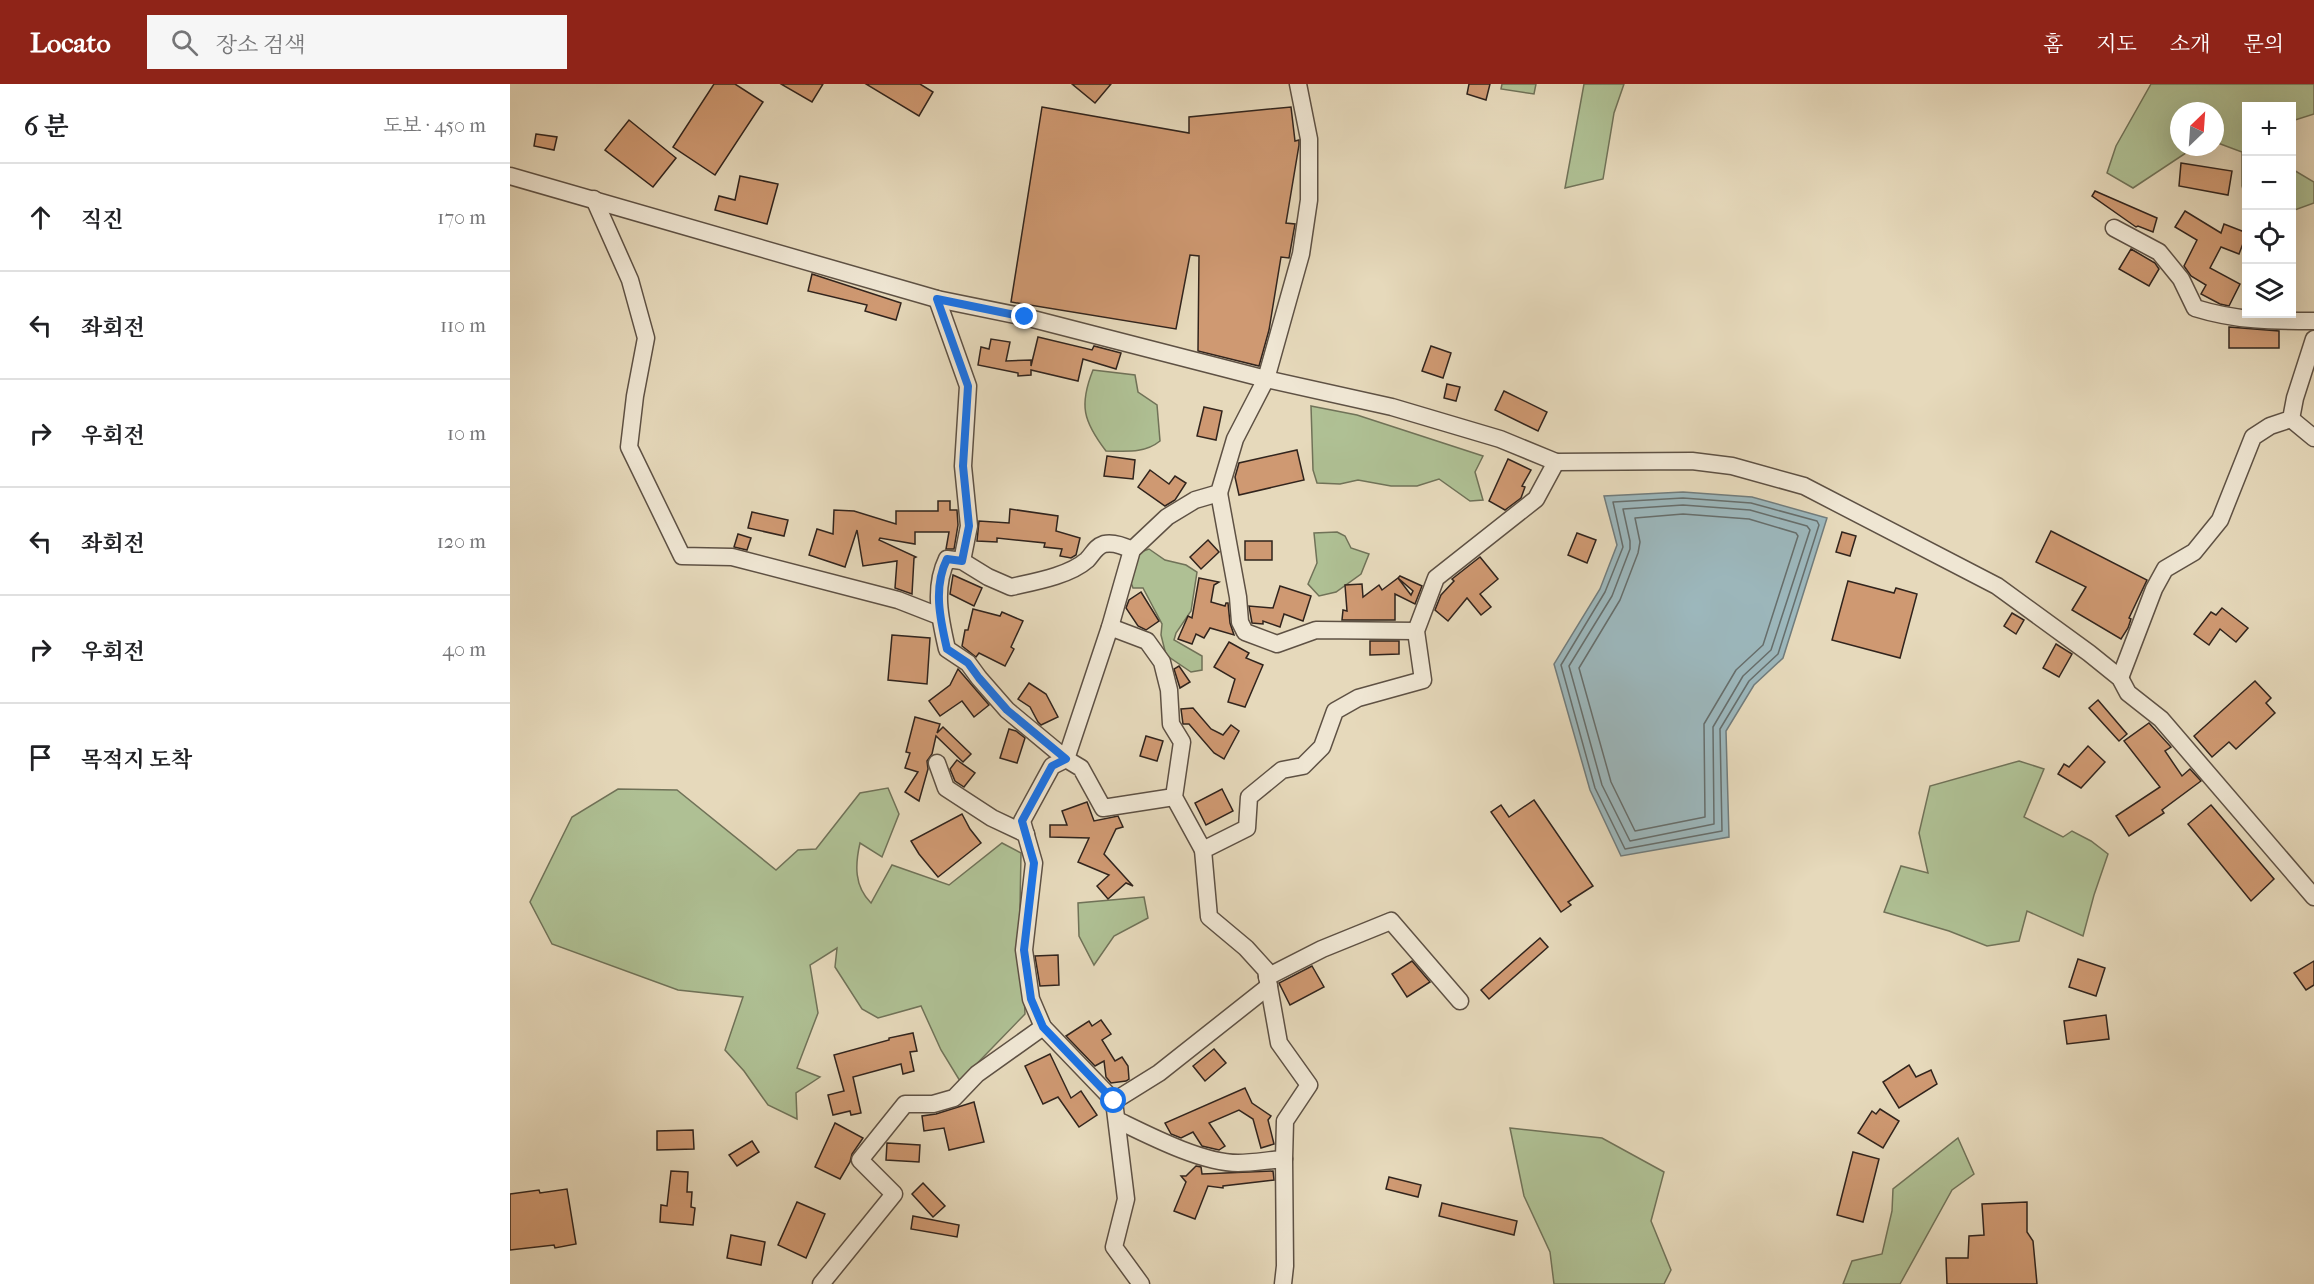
<!DOCTYPE html>
<html lang="ko">
<meta charset="utf-8">
<style>
:root{--surface:#fff;--page:#f6f6f6;--text:#202124;--muted:#757577;--line:#e0e0e0;--accent:#8f2418}
body{margin:0;font-family:"IM FELL French Canon","Noto Serif KR",serif;background:var(--page);color:var(--text)}
.controls{position:absolute;right:18px;top:18px;display:grid;overflow:hidden;border-radius:0px;box-shadow:0 6px 24px #0002}
.controls button{width:54px;height:54px;display:grid;place-items:center;padding:0;border:0;border-bottom:2px solid var(--line);background:var(--surface);color:var(--text);font:30px sans-serif}
.compass{position:absolute;left:1660px;top:18px;width:54px;height:54px;border-radius:50%;background:var(--surface);box-shadow:0 6px 24px #0002;rotate:25deg}
.stop{position:absolute;width:18px;height:18px;margin:-14px;border:4px solid #1a73e8;border-radius:50%;background:#fff}
.stop.end{background:#1a73e8;border-color:#fff;box-shadow:0 2px 6px #0008}
.list{margin:0;padding:0;list-style:none}
h2{display:flex;justify-content:space-between;align-items:center;height:78px;margin:0;padding:0 24px;font-size:26px}
h2 small{font-size:20px;font-weight:400;color:var(--muted)}
.list li{display:grid;grid-template-columns:39px 1fr auto;gap:18px;align-items:center;box-sizing:border-box;height:108px;padding:0 24px;border-top:2px solid var(--line)}
.list b{display:block;font-size:22px;white-space:nowrap}
.list em{font-size:20px;font-style:normal;color:var(--muted)}
.icon{flex:none;width:33px;height:33px;fill:none;stroke:currentColor;stroke-width:2;stroke-linecap:round;stroke-linejoin:round}
.map{position:relative;flex:none;width:1804px;height:1200px;overflow:hidden}
header{display:flex;align-items:center;gap:36px;box-sizing:border-box;height:84px;padding:0 30px;background:var(--accent);color:#fff}
header strong{font-size:28px}
nav{display:flex;gap:33px;margin-inline-start:auto;font-size:21px}
.search{width:420px;height:54px;background:var(--page);display:flex;align-items:center;gap:15px;box-sizing:border-box;padding:0 21px;border-radius:0px;color:var(--muted);font-size:22px}
main{display:flex}
aside{flex:1;background:var(--surface)}
.map>svg:first-child{display:block}
</style>
<header>
<strong>Locato</strong>
<div class="search"><svg class="icon" aria-label="search" viewBox="0 0 24 24"><circle cx="10" cy="10" r="6"/><path d="M15 15l6 6"/></svg>장소 검색</div>
<nav><a>홈</a><a>지도</a><a>소개</a><a>문의</a></nav>
</header>
<main>
<aside>
<h2>6 분<small>도보 · 450 m</small></h2>
<ul class="list">
<li><svg class="icon" aria-label="ahead" viewBox="0 0 24 24"><path d="M12 20V5M6 11l6-6 6 6"/></svg><div><b>직진</b></div><em>170 m</em></li>
<li><svg class="icon" aria-label="left" viewBox="0 0 24 24"><path d="M17 20v-9H6M10 6l-5 5 5 5"/></svg><div><b>좌회전</b></div><em>110 m</em></li>
<li><svg class="icon" aria-label="right" viewBox="0 0 24 24"><path d="M7 20v-9h11M14 6l5 5-5 5"/></svg><div><b>우회전</b></div><em>10 m</em></li>
<li><svg class="icon" aria-label="left" viewBox="0 0 24 24"><path d="M17 20v-9H6M10 6l-5 5 5 5"/></svg><div><b>좌회전</b></div><em>120 m</em></li>
<li><svg class="icon" aria-label="right" viewBox="0 0 24 24"><path d="M7 20v-9h11M14 6l5 5-5 5"/></svg><div><b>우회전</b></div><em>40 m</em></li>
<li><svg class="icon" aria-label="arrive" viewBox="0 0 24 24"><path d="M6 21V4h12l-3 4 3 4H6"/></svg><div><b>목적지 도착</b></div></li>
</ul>
</aside>
<div class="map">
<svg width="1804" height="1200" viewBox="0 0 1804 1200">
<rect width="100%" height="100%" fill="#e6d9bb"/>
<filter id="stains"><feTurbulence type="fractalNoise" baseFrequency=".00333" numOctaves="4"/><feColorMatrix values="0 0 0 0 .2 0 0 0 0 .09 0 0 0 0 .02 0 0 0 .5 -.17"/></filter>
<radialGradient id="worn" r=".72"><stop offset=".6" stop-color="#630" stop-opacity="0"/><stop offset="1" stop-color="#630" stop-opacity=".3"/></radialGradient>
<g fill="#afc094" stroke="#707258" stroke-width="1.5">
<polygon points="992,0 1026,0 1024,10 991,5"/>
<polygon points="1074,0 1114,0 1104,29 1093,95 1055,104"/>
<polygon points="1641,0 1804,0 1804,30 1782,37 1782,22 1736,22 1736,117 1732,102 1732,68 1705,58 1705,27 1669,27 1669,63 1685,63 1623,104 1597,89 1606,62"/>
<polygon points="1782,85 1804,98 1804,119 1782,127"/>
<path d="M583,286L625,291L628,308L647,321L650,357C634,370 615,367 596,367C573,337 569,321 583,286Z"/>
<polygon points="801,322 847,331 973,372 965,388 973,416 960,417 929,395 907,402 881,402 848,396 830,400 807,399 803,386"/>
<polygon points="827,448 835,452 841,464 859,470 851,490 826,508 809,512 798,500 807,479 804,449"/>
<polygon points="639,465 655,476 676,481 687,488 681,527 666,549 664,556 692,572 692,586 681,588 656,571 651,551 652,540 633,504 623,504 620,496 625,470"/>
<polygon points="1509,677 1534,685 1514,733 1553,753 1562,747 1581,757 1598,770 1584,811 1573,852 1517,827 1509,857 1477,862 1439,847 1374,828 1391,782 1418,789 1409,749 1420,702"/>
<path d="M378,704L389,730L372,773L350,759C345,781 344,802 361,819L382,781L439,801L492,759L511,769L510,824L515,930L450,997L431,966L411,922L368,934L352,925L325,883L327,864L300,881L308,929L287,984L310,993L286,1009L287,1035L258,1021L234,987L215,966L233,913L168,906L42,860L20,818L62,733L108,705L167,706L266,786L288,766L306,765L350,709Z"/>
<polygon points="634,813 638,834 604,852 584,881 569,852 568,819"/>
<polygon points="1000,1044 1092,1054 1154,1088 1141,1137 1161,1186 1154,1200 1044,1200 1040,1168 1014,1112"/>
<polygon points="1448,1054 1464,1090 1442,1106 1390,1200 1333,1200 1342,1177 1372,1170 1382,1127 1383,1105"/>
</g>
<polygon fill="#9cb7bc" stroke="#717c7c" stroke-width="1.5" points="1173,408 1242,413 1317,434 1273,574 1244,601 1216,647 1219,753 1111,772 1080,706 1044,580 1090,505 1107,461 1094,412"/>
<g fill="none" stroke-linecap="round" stroke-linejoin="round">
<g stroke="#666e6c" stroke-width="1.5">
<polygon points="1173,414 1241,419 1307,437 1309,441 1268,570 1239,597 1210,645 1212,747 1115,765 1085,704 1051,581 1095,508 1113,463 1103,418"/>
<polygon points="1173,421 1240,426 1297,442 1300,446 1261,566 1233,592 1203,643 1204,740 1120,757 1092,701 1059,582 1102,512 1120,465 1120,457 1113,425"/>
<polygon points="1173,430 1239,435 1286,449 1288,452 1253,561 1226,586 1194,640 1195,733 1125,747 1101,698 1069,584 1110,516 1128,469 1130,458 1125,434"/>
</g>
</g>
<g fill="#cf9972" stroke="#31241d" stroke-width="1.5">
<polygon points="204,0 225,0 253,18 205,91 163,63"/>
<polygon points="271,0 313,0 302,18"/>
<polygon points="356,0 410,0 423,8 409,32"/>
<polygon points="562,0 601,0 585,19"/>
<polygon points="959,0 980,0 976,16 957,10"/>
<polygon points="532,23 679,49 679,33 781,23 785,57 789,56 789,61 776,139 785,140 779,174 771,173 759,246 749,282 688,267 689,172 680,171 666,245 501,218"/>
<polygon points="119,36 166,74 143,103 95,66"/>
<polygon points="26,50 47,53 44,66 24,62"/>
<polygon points="1671,79 1722,87 1718,111 1669,102"/>
<polygon points="230,92 268,100 257,140 205,126 209,112 225,116"/>
<polygon points="1585,107 1647,134 1643,148 1628,142 1626,143 1582,112"/>
<polygon points="1675,127 1711,149 1714,140 1737,149 1729,170 1711,163 1700,184 1730,200 1719,222 1710,220 1691,210 1696,201 1681,192 1674,182 1687,156 1665,143"/>
<polygon points="1621,165 1645,179 1649,185 1639,202 1609,185"/>
<polygon points="302,190 391,219 386,236 355,227 357,221 298,207"/>
<polygon points="1719,243 1769,247 1769,264 1719,264"/>
<polygon points="528,253 582,266 584,262 611,269 606,285 573,275 568,297 521,286 521,291 508,292 508,289 468,281 471,263 479,265 481,255 500,258 496,277 521,276 521,282"/>
<polygon points="921,262 941,269 933,294 912,287"/>
<polygon points="937,300 950,303 946,317 934,314"/>
<polygon points="994,307 1037,328 1028,347 985,326"/>
<polygon points="694,323 712,327 706,356 687,352"/>
<polygon points="787,366 794,396 729,411 725,393 729,379"/>
<polygon points="597,372 625,376 623,395 594,392"/>
<polygon points="998,375 1021,386 1012,402 1015,403 1011,414 995,426 979,417"/>
<polygon points="640,386 659,400 665,392 676,399 665,416 655,422 628,403"/>
<polygon points="428,417 440,417 440,426 447,426 448,441 444,465 436,465 439,448 405,448 405,460 370,454 369,456 406,473 404,474 402,510 385,504 387,477 353,482 347,446 335,483 299,471 307,445 323,450 324,426 344,427 386,440 386,427 428,427"/>
<polygon points="500,425 548,432 546,447 570,454 566,471 561,474 550,472 552,465 534,463 535,459 487,454 487,458 467,457 469,437 499,439"/>
<polygon points="242,428 278,436 274,452 238,444"/>
<polygon points="1541,447 1637,496 1619,534 1621,535 1618,544 1611,555 1562,526 1576,503 1526,478"/>
<polygon points="1332,448 1346,452 1340,472 1326,468"/>
<polygon points="1067,449 1086,456 1077,479 1058,471"/>
<polygon points="228,450 241,454 237,466 224,463"/>
<polygon points="698,456 709,468 691,485 680,473"/>
<rect x="735" y="457" width="27" height="19"/>
<polygon points="970,473 988,495 970,510 981,523 971,531 957,514 938,537 925,526 931,511 944,497 942,495"/>
<polygon points="443,491 472,504 464,522 440,510"/>
<polygon points="890,492 912,502 905,520 885,510 885,536 832,536 833,526 837,527 835,501 852,500 853,513 869,501 872,506 888,494 901,511 903,507 888,494"/>
<polygon points="689,494 709,498 704,501 701,518 715,522 716,519 718,519 720,539 724,551 700,544 694,554 686,550 682,560 668,555 678,532 682,534"/>
<polygon points="1338,497 1384,509 1386,504 1407,510 1390,574 1322,556"/>
<polygon points="770,502 801,512 793,537 774,530 770,543 753,537 753,540 742,539 739,522 763,524"/>
<polygon points="631,508 649,537 636,546 628,542 616,524 619,516"/>
<polygon points="1712,524 1738,544 1726,558 1710,545 1699,561 1684,550 1701,528 1706,531"/>
<polygon points="463,525 490,532 492,528 513,537 501,563 504,565 495,582 469,569 466,573 452,562 455,546 458,546"/>
<polygon points="1502,529 1514,536 1506,550 1494,542"/>
<polygon points="382,551 420,554 417,600 378,596"/>
<polygon points="860,557 889,557 889,570 860,571"/>
<polygon points="719,558 739,569 736,574 753,581 735,623 718,618 725,595 704,583"/>
<polygon points="1546,560 1562,570 1549,593 1533,584"/>
<polygon points="669,582 680,598 670,604 664,585"/>
<polygon points="448,585 479,621 464,633 452,617 430,632 419,617 440,601"/>
<polygon points="1745,597 1761,614 1756,619 1765,629 1726,665 1719,658 1702,673 1684,652"/>
<polygon points="519,599 536,610 548,633 531,641 528,638 520,623 508,615"/>
<polygon points="1588,616 1617,650 1609,657 1579,624"/>
<polygon points="683,624 701,645 713,651 721,641 729,647 714,675 704,669 679,640 673,640 671,625"/>
<polygon points="405,633 430,640 427,649 433,643 461,670 453,678 426,652 422,670 417,677 418,685 409,717 395,708 408,688 395,684 400,669 396,668"/>
<polygon points="1639,639 1661,663 1655,667 1672,692 1680,685 1691,697 1652,726 1654,729 1619,752 1606,732 1650,703 1614,657"/>
<polygon points="499,645 506,647 515,654 507,679 490,674"/>
<polygon points="636,652 653,657 647,677 630,672"/>
<polygon points="1578,662 1595,678 1571,704 1548,690 1554,680 1559,683"/>
<polygon points="447,676 465,689 454,703 445,697 440,685"/>
<polygon points="712,705 723,727 696,741 685,719"/>
<polygon points="1024,716 1083,802 1058,818 1061,821 1051,828 981,728 991,721 999,733"/>
<polygon points="577,718 584,737 608,732 613,743 606,745 594,770 623,802 616,799 598,815 587,802 599,791 568,778 579,754 540,753 540,741 557,741 552,727"/>
<polygon points="1701,721 1764,795 1741,817 1678,740"/>
<polygon points="452,730 460,745 471,759 428,793 409,770 401,757"/>
<polygon points="1030,854 1038,863 979,915 971,906"/>
<polygon points="548,871 549,901 530,902 525,872"/>
<polygon points="1568,875 1595,884 1586,912 1559,903"/>
<polygon points="902,877 920,898 897,913 882,890"/>
<polygon points="1804,877 1804,901 1796,906 1784,889"/>
<polygon points="802,882 814,903 780,921 769,899"/>
<polygon points="1596,931 1599,955 1557,960 1554,937"/>
<polygon points="591,936 601,950 592,956 605,977 612,973 618,982 619,995 616,997 601,999 596,993 594,977 585,982 556,952 579,937 582,942"/>
<polygon points="403,949 407,967 400,968 404,987 393,990 391,980 343,993 351,1029 341,1031 340,1027 323,1031 318,1011 334,1007 324,971 379,956 379,954"/>
<polygon points="704,965 716,979 695,997 683,982"/>
<polygon points="540,970 561,1014 571,1007 587,1031 569,1043 548,1013 533,1020 515,982"/>
<polygon points="1399,981 1406,993 1421,986 1427,1000 1389,1024 1373,998"/>
<polygon points="735,1004 742,1019 761,1032 758,1036 764,1060 751,1064 743,1035 729,1026 699,1039 715,1062 709,1066 692,1062 683,1048 671,1054 661,1050 655,1039"/>
<polygon points="464,1018 474,1058 439,1066 434,1044 414,1047 412,1032 426,1030"/>
<polygon points="1370,1025 1389,1037 1373,1064 1348,1049 1362,1027 1366,1030"/>
<polygon points="325,1039 353,1054 342,1070 340,1078 330,1095 305,1083"/>
<polygon points="183,1046 184,1065 147,1066 147,1047"/>
<polygon points="242,1057 249,1068 227,1082 219,1071"/>
<polygon points="377,1059 410,1061 409,1078 376,1076"/>
<polygon points="1343,1068 1369,1075 1353,1138 1327,1131"/>
<polygon points="686,1082 691,1083 692,1090 763,1087 764,1096 713,1102 713,1104 698,1102 685,1135 664,1127 676,1098 671,1092 676,1092"/>
<polygon points="161,1087 178,1088 177,1108 182,1108 181,1123 185,1124 183,1141 150,1138 151,1121 157,1122"/>
<polygon points="879,1093 911,1101 908,1113 876,1105"/>
<polygon points="413,1099 435,1122 423,1133 402,1110"/>
<polygon points="57,1105 66,1160 45,1164 44,1161 0,1166 0,1110 29,1106 30,1109"/>
<polygon points="287,1118 315,1130 296,1174 268,1161"/>
<polygon points="1517,1118 1517,1148 1523,1157 1527,1200 1437,1200 1436,1174 1458,1174 1459,1152 1474,1151 1472,1120"/>
<polygon points="932,1119 1007,1137 1004,1151 929,1132"/>
<polygon points="403,1132 449,1141 447,1153 401,1145"/>
<polygon points="221,1151 255,1158 251,1181 217,1174"/>
</g>
<g fill="none" stroke-linecap="round" stroke-linejoin="round">
<g stroke="#5e5144" stroke-width="19">
<g id="minor">
<polyline points="0,92 427,215 515,233 756,295 882,323 990,355 1046,378 1182,377 1222,382 1294,402 1487,502 1579,569 1610,594 1618,609 1651,635 1804,813"/>
<polyline points="84,115 120,196 136,254 125,312 119,363 172,472 222,473 388,516 429,532"/>
<path d="M1604,144L1649,168L1671,195L1685,224C1727,237 1761,237 1804,237"/>
<polyline points="427,215 458,302 453,382 459,442 452,477"/>
<polyline points="1781,335 1804,354"/>
<polyline points="709,409 728,513 730,538 735,548 767,560 806,546 906,547"/>
<path d="M622,466C614,462 603,458 594,460C585,463 583,470 577,476C559,492 523,498 501,503L478,493L452,477L437,475C423,504 430,535 437,565L458,579L469,594L497,626L556,675L571,684L593,724L664,713"/>
<polyline points="600,543 637,557 652,578 659,606 661,640 672,658 664,713 693,766"/>
<polyline points="1610,594 1644,505 1655,485 1684,468 1710,436 1743,353 1760,342 1781,335 1785,314 1804,255"/>
<polyline points="427,679 436,704 482,734 516,750"/>
<polyline points="757,893 812,865 881,837 950,917"/>
<polyline points="604,1017 649,989 759,902"/>
<path d="M607,1036C640,1052 692,1079 728,1079C743,1079 759,1076 774,1075L775,1182L773,1200"/>
<polyline points="774,1075 775,1037 799,1001 769,959 756,886 736,864 699,833 693,766 737,744 739,713 772,686 793,682 812,663 825,627 848,614 913,596 906,547 926,494 1026,415 1046,378"/>
<polyline points="311,1200 384,1110 350,1076 395,1020 423,1020 444,1014 467,990 533,943"/>
<polyline points="631,1200 604,1163 616,1115 604,1017 533,943 521,915 514,866 524,779 512,737 542,682 556,675 600,543 622,466 657,433 685,416 709,409 725,355 756,295 791,170 799,116 799,55 788,0"/>
</g>
</g>
<use href="#minor" stroke="#efe6d3" stroke-width="16"/>
</g>
<g fill="none" stroke-linecap="round" stroke-linejoin="round">
<path stroke="#1a73e8" stroke-width="8" d="M515,233L427,215L458,302L453,382L459,442L452,477L437,475C423,503 430,535 437,565L458,579L469,594L497,626L556,675L542,682L512,737L524,779L514,866L521,915L533,943L604,1017"/>
</g>
<rect width="100%" height="100%" filter="url(#stains)"/>
<rect width="100%" height="100%" fill="url(#worn)"/>
</svg>
<div class="controls">
<button>+</button>
<button>−</button>
<button><svg class="icon" aria-label="locate" viewBox="0 0 24 24"><circle cx="12" cy="12" r="6"/><path d="M12 2v4M12 18v4M2 12h4M18 12h4"/></svg></button>
<button><svg class="icon" aria-label="layers" viewBox="0 0 24 24"><path d="M12 4l9 5-9 5-9-5zM3 14l9 5 9-5"/></svg></button>
</div>
<svg class="compass" viewBox="-18 -18 36 36"><path d="M0-13l5 13h-10z" fill="#e53935"/><path d="M0 13l5-13h-10z" fill="#757577"/></svg>
<div class="stop" style="left:604px;top:1017px"></div>
<div class="stop end" style="left:515px;top:233px"></div>
</div>
</main>
